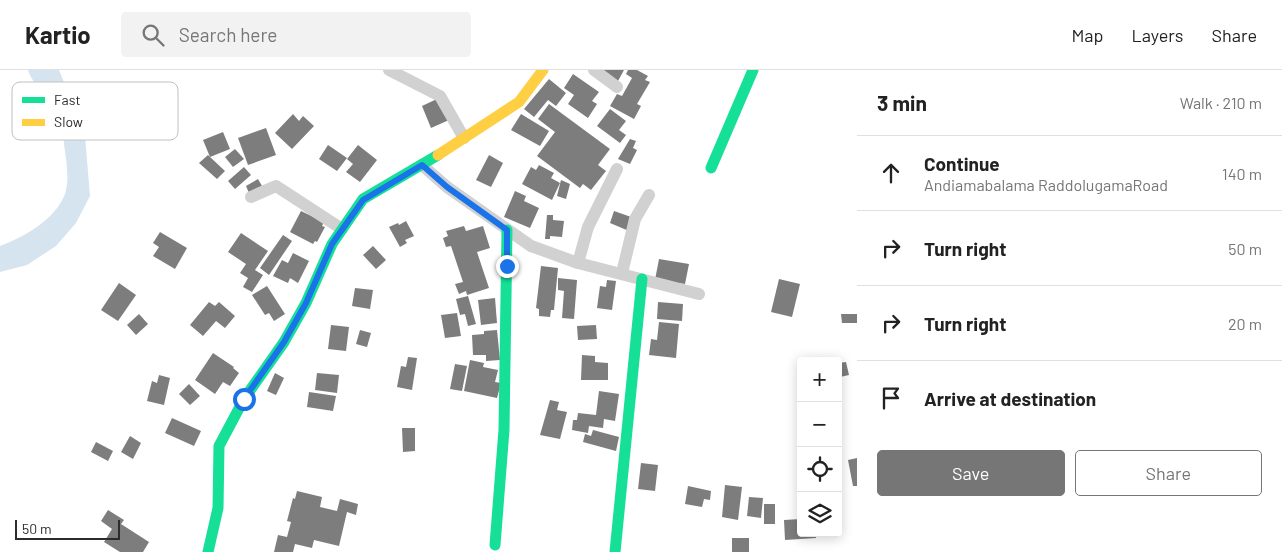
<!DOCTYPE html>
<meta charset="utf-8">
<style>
:root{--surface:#fff;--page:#f2f2f2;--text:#222;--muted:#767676;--line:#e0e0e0;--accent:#767676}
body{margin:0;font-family:Barlow,sans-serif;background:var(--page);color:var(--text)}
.controls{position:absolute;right:15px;bottom:15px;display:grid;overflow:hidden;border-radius:5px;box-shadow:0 2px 12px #0003}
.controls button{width:45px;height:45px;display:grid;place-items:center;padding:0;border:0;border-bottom:1px solid var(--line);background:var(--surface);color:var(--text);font:25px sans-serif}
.scale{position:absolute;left:15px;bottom:12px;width:105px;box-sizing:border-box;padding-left:5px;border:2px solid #2c2c2c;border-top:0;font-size:14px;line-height:18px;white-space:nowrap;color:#2c2c2c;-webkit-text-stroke:4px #fff;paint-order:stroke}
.stop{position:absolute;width:15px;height:15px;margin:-11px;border:4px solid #1a73e8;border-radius:50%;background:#fff}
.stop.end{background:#1a73e8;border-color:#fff;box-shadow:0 1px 5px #0008}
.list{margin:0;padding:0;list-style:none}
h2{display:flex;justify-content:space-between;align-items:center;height:65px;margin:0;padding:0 20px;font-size:21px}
h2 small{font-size:16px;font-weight:400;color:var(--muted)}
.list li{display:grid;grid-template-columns:32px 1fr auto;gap:15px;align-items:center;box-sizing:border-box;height:75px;padding:0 20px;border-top:1px solid var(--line)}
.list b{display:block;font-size:19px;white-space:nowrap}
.list p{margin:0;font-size:16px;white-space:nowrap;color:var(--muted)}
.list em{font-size:16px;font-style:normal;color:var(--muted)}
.actions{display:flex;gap:10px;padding:15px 20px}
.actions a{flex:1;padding:11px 0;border:1px solid var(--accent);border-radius:5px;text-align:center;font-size:18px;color:var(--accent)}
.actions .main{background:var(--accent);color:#fff}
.icon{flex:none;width:28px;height:28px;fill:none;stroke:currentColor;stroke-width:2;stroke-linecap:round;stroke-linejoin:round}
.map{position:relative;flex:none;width:857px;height:482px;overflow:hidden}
header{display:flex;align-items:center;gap:30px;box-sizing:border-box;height:70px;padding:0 25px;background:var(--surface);border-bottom:1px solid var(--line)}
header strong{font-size:24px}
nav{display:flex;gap:28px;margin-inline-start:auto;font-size:18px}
.search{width:350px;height:45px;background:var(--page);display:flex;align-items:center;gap:12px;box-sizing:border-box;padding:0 18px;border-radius:5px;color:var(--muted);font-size:19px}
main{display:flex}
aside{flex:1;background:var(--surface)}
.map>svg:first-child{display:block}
</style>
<header>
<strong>Kartio</strong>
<div class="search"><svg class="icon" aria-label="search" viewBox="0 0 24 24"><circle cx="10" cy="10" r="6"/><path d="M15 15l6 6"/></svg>Search here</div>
<nav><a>Map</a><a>Layers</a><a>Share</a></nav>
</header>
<main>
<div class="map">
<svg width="857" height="482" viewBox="0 0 857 482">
<rect width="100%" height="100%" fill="#fff"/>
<path fill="#d6e4f0" d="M28,0H59L65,15L83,42L90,126L76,153L56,176L27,195L0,202V176C24,167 55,150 65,124C70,108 66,90 64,74C63,63 62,47 55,37C47,24 33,16 28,0Z"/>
<g fill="#7d7d7d">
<polygon points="600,0 624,0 618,11"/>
<polygon points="628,0 637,0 648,6 645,10 650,12 637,34 641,36 634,49 610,36 617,24 622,26 632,8 626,4"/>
<polygon points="573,4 599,22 592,31 597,34 588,48 568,34 574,25 564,18"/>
<polygon points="549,9 566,23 556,36 548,30 534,47 524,39"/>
<polygon points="439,28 449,50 431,58 422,36"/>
<polygon points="549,34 610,79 598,95 606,101 591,120 583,114 580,118 537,86 555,62 538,49"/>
<polygon points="610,39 626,51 619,60 626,65 620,73 597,56"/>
<polygon points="293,44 299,51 303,46 314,56 292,79 275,63"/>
<polygon points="521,44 549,61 540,76 511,60"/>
<polygon points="266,58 276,85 248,95 238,68"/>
<polygon points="223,62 230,79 210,87 225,101 217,109 199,93 208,85 210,87 203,70"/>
<polygon points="630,69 636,71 633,78 637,80 630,94 618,89"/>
<polygon points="328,75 347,88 337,101 319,89"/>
<polygon points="358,75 377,90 360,112 346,102 353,94 347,89"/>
<polygon points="235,79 244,89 233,97 225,87"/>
<polygon points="489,85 503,93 491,117 476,110"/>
<polygon points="539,95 554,103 551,108 560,113 552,130 522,114 531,97 536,100"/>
<polygon points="244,97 251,105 235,119 228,111"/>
<polygon points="258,109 262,116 249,123 246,116"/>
<polygon points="561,110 570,114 566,129 557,126"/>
<polygon points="515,121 526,126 524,131 539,138 530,158 504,147"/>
<polygon points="301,141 324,152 322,156 325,157 317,172 315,171 313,174 290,162"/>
<polygon points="614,141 634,148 629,161 610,153"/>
<polygon points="547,145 553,145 553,150 564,151 562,167 550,166 550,169 545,169"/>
<polygon points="406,151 414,166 405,170 407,173 400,177 389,157 398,153 399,155"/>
<polygon points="464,156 466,161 483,156 490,178 477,182 489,218 467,225 466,221 459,224 455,214 463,212 451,176 446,177 443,168 448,166 446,161"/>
<polygon points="160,162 187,178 175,199 153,186 159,177 153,173"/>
<polygon points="241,163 268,181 255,200 263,205 252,222 243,217 248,208 240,203 246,194 228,182"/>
<polygon points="283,165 292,171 269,205 260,198"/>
<polygon points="373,176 386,190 376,199 363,185"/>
<polygon points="293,183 309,191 298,213 290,208 288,213 273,206 282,190 288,193"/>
<polygon points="659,189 689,194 685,214 655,210"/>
<polygon points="541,196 558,198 554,240 551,240 550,247 539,246 539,239 536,238"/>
<polygon points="558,208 577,210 574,249 562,248 564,221 558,220"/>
<polygon points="779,209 800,214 792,247 771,242"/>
<polygon points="607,210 616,211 612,240 597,238 600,216 606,217"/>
<polygon points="119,213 136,225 118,251 101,240"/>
<polygon points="267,216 285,244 274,251 269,243 265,245 252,225"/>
<polygon points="355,218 373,220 370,239 352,236"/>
<polygon points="468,226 476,254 468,256 465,244 460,245 456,229"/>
<polygon points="495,228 497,253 481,255 478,230"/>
<polygon points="209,232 215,236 219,232 235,246 225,258 216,251 203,266 190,255"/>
<polygon points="658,232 683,234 682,251 657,249"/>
<polygon points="457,243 461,266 445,268 441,245"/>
<polygon points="139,244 148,254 136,265 127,255"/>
<polygon points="841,244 857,244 857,253 842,253"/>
<polygon points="659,252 679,254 676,288 649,285 651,269 657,270"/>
<polygon points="331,255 349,257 346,281 328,279"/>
<polygon points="596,255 597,269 578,270 577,256"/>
<polygon points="360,260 371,263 367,277 356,274"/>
<polygon points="497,260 500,290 486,291 486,285 473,285 472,265 484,264 484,261"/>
<polygon points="213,283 234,297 233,298 239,303 230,316 223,312 215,324 195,310"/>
<polygon points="582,285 595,286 595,292 608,293 608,310 581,310"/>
<polygon points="408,287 417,288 412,320 397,317 401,296 406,297"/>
<polygon points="470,290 484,293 483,297 498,300 495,312 501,313 497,328 464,321"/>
<polygon points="846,292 849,305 840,307 838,293"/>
<polygon points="455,294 467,296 462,321 450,319"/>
<polygon points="275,303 284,308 276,325 267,321"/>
<polygon points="317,303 339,305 337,323 315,320"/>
<polygon points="159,305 170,308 164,335 147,331 152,311 157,313"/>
<polygon points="189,314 200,326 190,335 179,324"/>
<polygon points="599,321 619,324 615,351 604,349 603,358 589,356 588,363 572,360 573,350 577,350 578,343 596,345"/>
<polygon points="309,322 336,326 333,341 307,337"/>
<polygon points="550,330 559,332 557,340 567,342 560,369 540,365"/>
<polygon points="172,348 201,361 194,376 165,363"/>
<polygon points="402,358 415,358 415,381 403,382"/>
<polygon points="593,360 619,367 616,381 583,372 585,364 591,366"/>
<polygon points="130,366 141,373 133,389 121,382"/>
<polygon points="96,372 113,381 108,391 91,382"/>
<polygon points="857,388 857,416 853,416 848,390"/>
<polygon points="641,393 658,395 655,421 638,419"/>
<polygon points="725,415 742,417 738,450 722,447"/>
<polygon points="688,416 711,421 710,430 704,429 702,437 685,434"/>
<polygon points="297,421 322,427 320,437 337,441 340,429 358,434 356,445 347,442 339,476 314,470 312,478 295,474 293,482 274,482 278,465 287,467 291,452 287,451 293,428 295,429"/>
<polygon points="749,427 763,428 761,448 747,446"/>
<rect x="764" y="434" width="11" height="20"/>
<polygon points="108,440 124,450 121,454 149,472 143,482 120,482 104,472 112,459 101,451"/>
<polygon points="801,449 801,463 816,463 816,468 785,470 784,450"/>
<rect x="732" y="468" width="17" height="14"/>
</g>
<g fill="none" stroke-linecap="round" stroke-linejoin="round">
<g stroke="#d1d1d1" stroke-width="12">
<polyline points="389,0 440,26 464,68"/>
<polyline points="594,0 617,17"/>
<polyline points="422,95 447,117 531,176 578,193 699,224"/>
<polyline points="251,127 276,116 342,159"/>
<polyline points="578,193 588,157 617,99"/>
<polyline points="622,203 635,149 649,125"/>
</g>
<g stroke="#16e098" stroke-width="11">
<polyline points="711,98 753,0"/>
<polyline points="495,475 504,360 507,160"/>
<polyline points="208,482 218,438 219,376 244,329 284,272 306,233 332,174 363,129 438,85"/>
<polyline points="615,482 642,209"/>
</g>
<polyline stroke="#ffcf43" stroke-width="11" points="438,85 519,32 543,0"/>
</g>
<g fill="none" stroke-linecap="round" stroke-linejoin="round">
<polyline stroke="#1a73e8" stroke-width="6" points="244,329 284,272 306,233 332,174 363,130 422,95 447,117 507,160 507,196"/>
</g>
<rect x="12" y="12" width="166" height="58" rx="8" fill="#fff" stroke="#c0c0c0" stroke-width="1"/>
<rect x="22" y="27" width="23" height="6" fill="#16e098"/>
<rect x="22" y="49" width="23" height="7" fill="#ffcf43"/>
<g font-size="14" fill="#2c2c2c">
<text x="54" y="35">Fast</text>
<text x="54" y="57">Slow</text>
</g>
</svg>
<div class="controls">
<button>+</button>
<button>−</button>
<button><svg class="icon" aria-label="locate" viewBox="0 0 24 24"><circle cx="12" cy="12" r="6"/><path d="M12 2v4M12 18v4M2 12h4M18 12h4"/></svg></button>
<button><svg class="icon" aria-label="layers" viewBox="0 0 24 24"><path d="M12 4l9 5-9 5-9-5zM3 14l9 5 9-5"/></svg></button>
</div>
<div class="scale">50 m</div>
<div class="stop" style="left:244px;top:329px"></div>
<div class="stop end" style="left:507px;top:196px"></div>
</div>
<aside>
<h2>3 min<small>Walk · 210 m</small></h2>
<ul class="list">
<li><svg class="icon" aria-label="ahead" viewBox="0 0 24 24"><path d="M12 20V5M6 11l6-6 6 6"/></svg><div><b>Continue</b><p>Andiamabalama RaddolugamaRoad</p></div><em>140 m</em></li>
<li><svg class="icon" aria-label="right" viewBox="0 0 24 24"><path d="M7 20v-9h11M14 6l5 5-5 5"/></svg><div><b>Turn right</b></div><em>50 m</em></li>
<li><svg class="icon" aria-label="right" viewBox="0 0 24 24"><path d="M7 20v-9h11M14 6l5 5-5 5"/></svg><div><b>Turn right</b></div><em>20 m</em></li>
<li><svg class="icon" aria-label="arrive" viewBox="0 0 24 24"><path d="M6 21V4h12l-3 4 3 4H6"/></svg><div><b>Arrive at destination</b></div></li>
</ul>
<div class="actions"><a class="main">Save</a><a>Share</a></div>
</aside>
</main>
